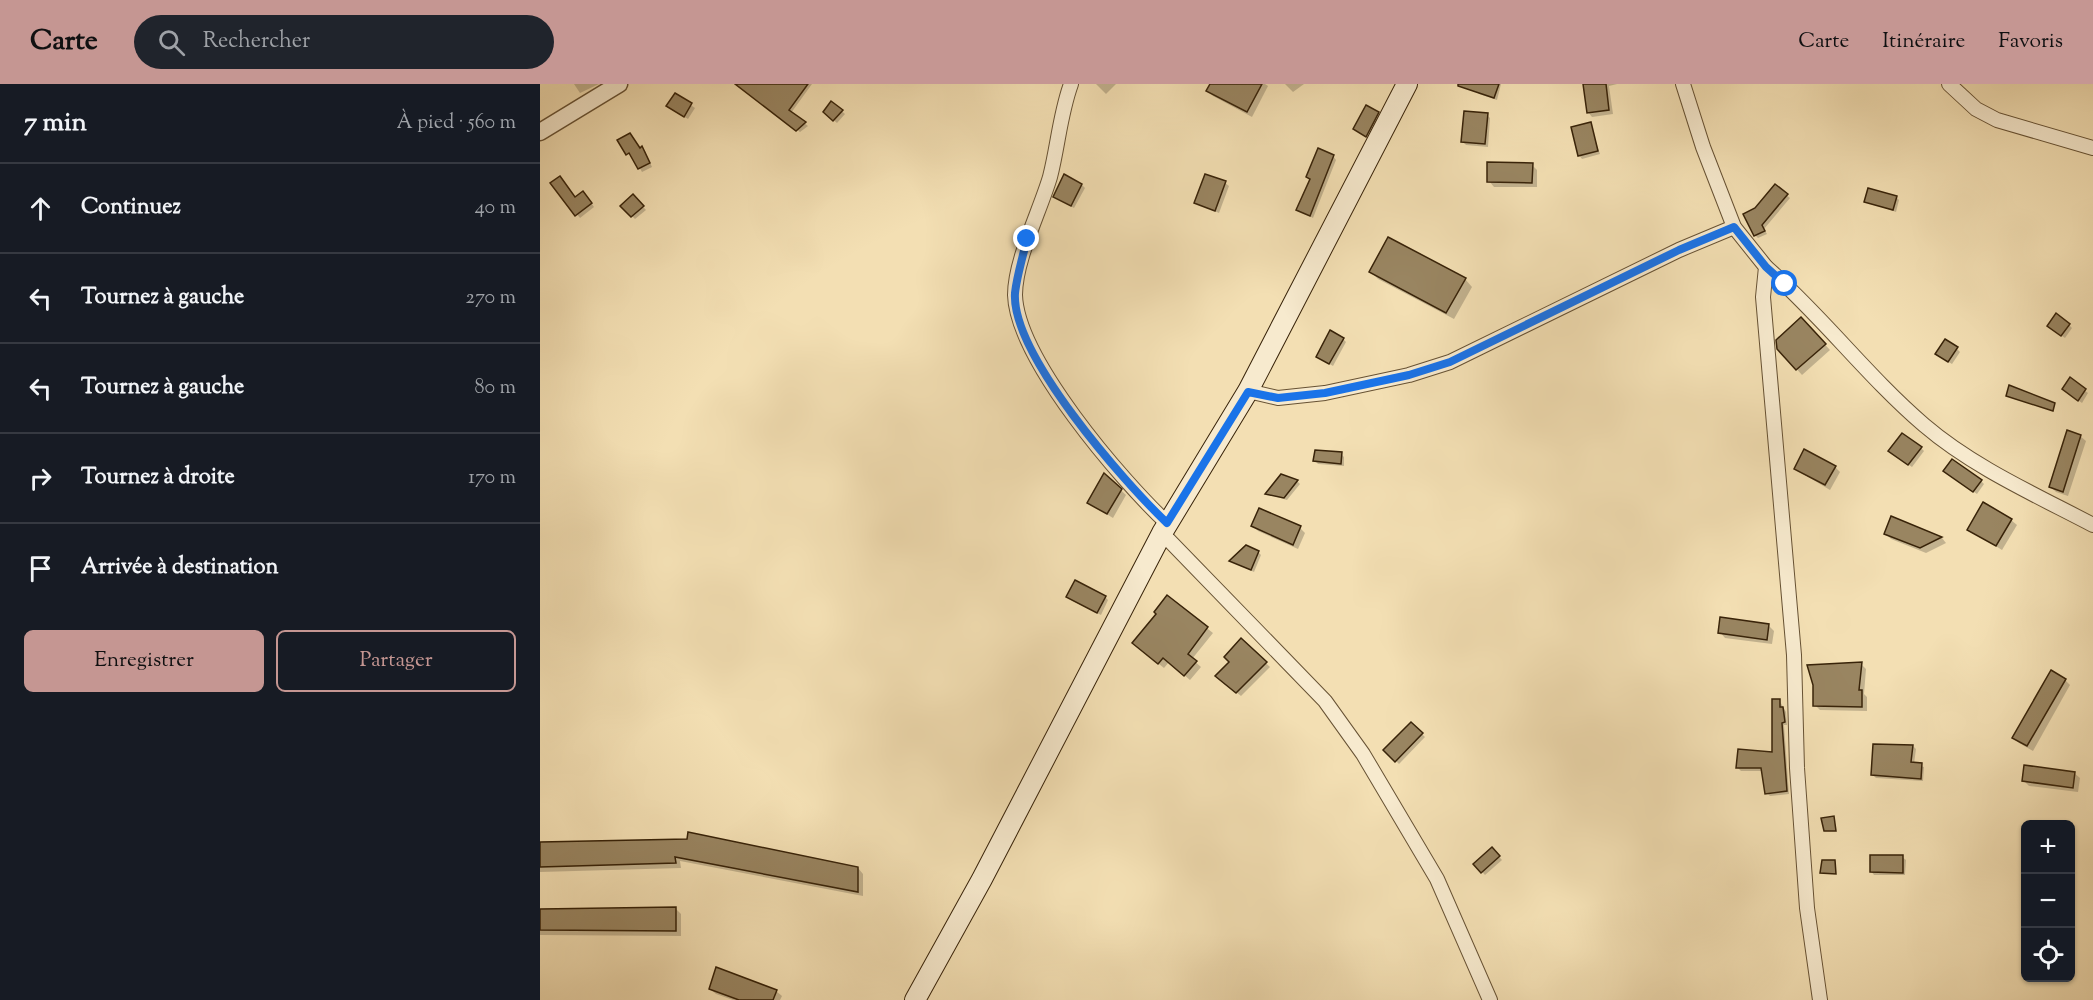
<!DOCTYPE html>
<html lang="fr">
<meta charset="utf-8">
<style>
:root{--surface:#171b24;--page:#20242c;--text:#f1f3f6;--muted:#9ea1a6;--line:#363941;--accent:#c59692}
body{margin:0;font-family:"Sorts Mill Goudy",serif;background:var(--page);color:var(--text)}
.controls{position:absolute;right:18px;bottom:18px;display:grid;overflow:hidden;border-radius:9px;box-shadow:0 2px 4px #0004}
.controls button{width:54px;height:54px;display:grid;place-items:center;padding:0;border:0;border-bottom:2px solid var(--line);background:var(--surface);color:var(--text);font:30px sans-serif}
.stop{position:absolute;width:18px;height:18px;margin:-14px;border:4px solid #1a73e8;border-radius:50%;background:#fff}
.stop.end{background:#1a73e8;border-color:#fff;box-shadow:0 2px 6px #0008}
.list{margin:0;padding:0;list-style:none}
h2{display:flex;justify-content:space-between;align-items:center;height:78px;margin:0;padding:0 24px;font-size:26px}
h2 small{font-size:20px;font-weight:400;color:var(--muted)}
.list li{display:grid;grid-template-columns:39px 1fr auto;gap:18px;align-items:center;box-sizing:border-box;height:90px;padding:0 24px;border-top:2px solid var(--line)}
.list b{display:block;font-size:22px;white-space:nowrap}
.list em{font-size:20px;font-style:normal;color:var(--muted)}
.actions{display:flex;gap:12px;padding:18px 24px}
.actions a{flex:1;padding:14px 0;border:2px solid var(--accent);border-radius:9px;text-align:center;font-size:21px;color:var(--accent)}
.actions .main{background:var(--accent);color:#111}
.icon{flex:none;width:33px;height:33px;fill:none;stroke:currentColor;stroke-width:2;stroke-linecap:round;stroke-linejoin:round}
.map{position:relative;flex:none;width:1553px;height:916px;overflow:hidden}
header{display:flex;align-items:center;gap:36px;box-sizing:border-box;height:84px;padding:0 30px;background:var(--accent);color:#111}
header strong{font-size:28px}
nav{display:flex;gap:33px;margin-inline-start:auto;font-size:21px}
.search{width:420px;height:54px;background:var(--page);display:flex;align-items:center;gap:15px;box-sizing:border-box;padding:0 21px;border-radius:33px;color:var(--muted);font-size:22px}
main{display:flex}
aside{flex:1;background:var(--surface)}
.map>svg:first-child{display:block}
</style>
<header>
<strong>Carte</strong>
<div class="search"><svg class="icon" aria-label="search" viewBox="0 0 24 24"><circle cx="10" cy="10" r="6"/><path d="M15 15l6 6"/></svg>Rechercher</div>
<nav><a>Carte</a><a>Itinéraire</a><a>Favoris</a></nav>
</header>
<main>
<aside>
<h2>7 min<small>À pied · 560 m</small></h2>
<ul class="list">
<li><svg class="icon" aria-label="ahead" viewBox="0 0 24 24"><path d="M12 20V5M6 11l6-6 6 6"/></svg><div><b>Continuez</b></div><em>40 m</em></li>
<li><svg class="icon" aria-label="left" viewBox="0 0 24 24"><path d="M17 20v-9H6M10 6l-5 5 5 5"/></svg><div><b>Tournez à gauche</b></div><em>270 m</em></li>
<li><svg class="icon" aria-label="left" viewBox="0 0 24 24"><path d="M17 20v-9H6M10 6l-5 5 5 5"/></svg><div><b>Tournez à gauche</b></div><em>80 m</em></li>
<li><svg class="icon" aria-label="right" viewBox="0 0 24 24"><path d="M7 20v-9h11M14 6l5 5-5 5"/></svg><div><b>Tournez à droite</b></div><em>170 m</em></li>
<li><svg class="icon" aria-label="arrive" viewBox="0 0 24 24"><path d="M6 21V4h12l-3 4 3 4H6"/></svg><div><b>Arrivée à destination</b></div></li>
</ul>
<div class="actions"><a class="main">Enregistrer</a><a>Partager</a></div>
</aside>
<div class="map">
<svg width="1553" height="916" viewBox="0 0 1553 916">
<rect width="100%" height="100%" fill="#f3dfb3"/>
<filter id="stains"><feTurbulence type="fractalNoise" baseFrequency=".00333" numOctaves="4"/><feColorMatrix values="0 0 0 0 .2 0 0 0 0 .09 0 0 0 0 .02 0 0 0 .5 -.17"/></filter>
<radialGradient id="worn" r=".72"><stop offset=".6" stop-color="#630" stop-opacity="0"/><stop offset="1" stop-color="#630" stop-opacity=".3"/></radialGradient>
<g fill="#0003">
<polygon points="34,0 59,0 40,9"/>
<polygon points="201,0 272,0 251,29 268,42 260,48 202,4"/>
<polygon points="556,0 576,0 566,10"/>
<polygon points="671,0 725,0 728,2 712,33 673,12 668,7"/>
<polygon points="745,0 764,0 753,8"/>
<polygon points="939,0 961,0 957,16 939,10 936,7"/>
<polygon points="1048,0 1077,0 1069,2 1073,30 1052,33 1048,28"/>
<polygon points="136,11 155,24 148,35 131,25"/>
<polygon points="292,19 305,30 297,39 288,31"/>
<polygon points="838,29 841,32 830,55 815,45"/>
<polygon points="947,31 950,34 948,63 926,61 923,58"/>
<polygon points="1050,40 1060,70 1042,75 1039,71"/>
<polygon points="90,50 100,65 105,67 112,83 102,88 93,72 88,70"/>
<polygon points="793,72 796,76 773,134 757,125 771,96 768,93"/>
<polygon points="992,81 997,86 997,103 954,103 949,97"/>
<polygon points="685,99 689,102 679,129 656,119"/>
<polygon points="12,100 36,115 46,112 54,123 40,134"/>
<polygon points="542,101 545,104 534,124 515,113"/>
<polygon points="1235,102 1250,114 1224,145 1227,150 1218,154 1215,151 1216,125"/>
<polygon points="93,112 106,126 95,135 82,122"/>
<polygon points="1356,113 1359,116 1356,128 1325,117"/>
<polygon points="831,188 925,195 932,203 914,235 838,195"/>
<polygon points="1261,235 1290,266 1262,291 1238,264"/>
<polygon points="1529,241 1532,244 1525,254 1512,245"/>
<polygon points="803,255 806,258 793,282 778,273"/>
<polygon points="1417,265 1420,268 1412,280 1400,273"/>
<polygon points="1530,296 1548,309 1542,319 1527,308"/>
<polygon points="1540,352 1546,357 1528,412 1516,408 1511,403"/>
<polygon points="1381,364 1384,367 1372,383 1353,370"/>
<polygon points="801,370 804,373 804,382 778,380 775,377"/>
<polygon points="1295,383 1300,388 1290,406 1255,385"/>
<polygon points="1408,390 1441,397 1444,400 1437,410"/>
<polygon points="564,391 586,411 573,434 549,419"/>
<polygon points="757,397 760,400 747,416 727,410"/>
<polygon points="1352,434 1402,454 1406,459 1386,469 1351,455 1345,449"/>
<polygon points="1471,436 1477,441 1462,466 1429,445"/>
<polygon points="713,442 760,444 765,449 758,465 718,447"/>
<polygon points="718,468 721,471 714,488 691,477"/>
<polygon points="565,513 568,516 561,531 531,516"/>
<polygon points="627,513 673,549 652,575 661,583 650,596 629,578 624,584 599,564"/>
<polygon points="1228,541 1234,547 1232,560 1185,554 1180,548"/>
<polygon points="701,556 730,583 701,612 682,597"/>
<polygon points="1321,580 1326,585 1324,610 1327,613 1327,627 1280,626 1275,621"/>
<polygon points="1525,596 1530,601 1493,667 1479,659 1474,654"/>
<polygon points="1239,616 1246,628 1247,641 1244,641 1249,710 1230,712 1227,709 1223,687 1201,687 1198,684 1234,669"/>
<polygon points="871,640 885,653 859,680 845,666"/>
<polygon points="1373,662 1376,665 1374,680 1384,683 1383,697 1336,694 1333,691"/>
<polygon points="1534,689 1540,694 1538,708 1489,702 1484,697"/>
<polygon points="0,759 318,784 323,790 323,812 140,777 141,784 0,788"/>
<polygon points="952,765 962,776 945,791 935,780"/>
<polygon points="1362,773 1366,776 1365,791 1334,791 1331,787"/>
<polygon points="136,825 141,830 141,852 0,851 0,826"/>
<polygon points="170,905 236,907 242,912 240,916 193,916 176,910"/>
</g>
<g fill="#998561" stroke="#382309" stroke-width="1.5">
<polygon points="195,0 268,0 249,26 266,38 256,47"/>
<polygon points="670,0 722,0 707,28 666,7"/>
<polygon points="918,0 959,0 954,14 918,2"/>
<polygon points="1043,0 1066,0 1069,26 1047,29"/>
<polygon points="135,9 152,19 144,33 126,22"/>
<polygon points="291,17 303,26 293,37 283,28"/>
<polygon points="826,21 839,28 826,53 813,45"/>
<polygon points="924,27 948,29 945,60 921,58"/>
<polygon points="1051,38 1058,67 1038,72 1031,43"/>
<polygon points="90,49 100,64 102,62 110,79 98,85 89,69 86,71 77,56"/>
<polygon points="778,64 794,71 770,132 756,126 770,95 766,93"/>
<polygon points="947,78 993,79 992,99 947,98"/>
<polygon points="524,90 542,100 531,122 513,113"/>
<polygon points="665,90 686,97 675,127 654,119"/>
<polygon points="20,92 35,113 43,107 52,119 35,132 10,99"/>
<polygon points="1235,100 1248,110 1222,141 1225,147 1214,152 1203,130 1215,124"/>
<polygon points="1328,104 1357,112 1353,126 1324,118"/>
<polygon points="93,110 104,122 91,133 80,122"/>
<polygon points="848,153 926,194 906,229 829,188"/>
<polygon points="1516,229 1530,240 1521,252 1507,242"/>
<polygon points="1261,233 1286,260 1256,286 1237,265 1236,256"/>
<polygon points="790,246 804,254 789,280 776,273"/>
<polygon points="1405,255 1418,263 1408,278 1395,270"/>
<polygon points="1530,293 1546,305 1538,317 1522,305"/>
<polygon points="1469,301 1515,319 1513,327 1466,312"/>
<polygon points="1527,346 1541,351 1523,408 1509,403"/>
<polygon points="1362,349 1382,363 1368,381 1348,367"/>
<polygon points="1264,365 1296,382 1285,401 1254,385"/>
<polygon points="775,366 802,368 801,380 773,377"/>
<polygon points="1412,375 1442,396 1433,408 1403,387"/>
<polygon points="564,389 582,405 567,430 547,419"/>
<polygon points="741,390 758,396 744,414 725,410"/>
<polygon points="1443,418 1472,435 1456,462 1427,446"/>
<polygon points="719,424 761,442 753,461 711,442"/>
<polygon points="1351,432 1402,453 1380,464 1344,450"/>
<polygon points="706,461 719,467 711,486 689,477"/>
<polygon points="535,496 566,512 557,529 526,513"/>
<polygon points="627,511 668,543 648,570 657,577 644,592 623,574 618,580 592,559 616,530 614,528"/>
<polygon points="1180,533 1229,540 1227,556 1178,549"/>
<polygon points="701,554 727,578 696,609 675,592 689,578 684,573"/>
<polygon points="1322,578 1319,606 1322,606 1322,623 1273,622 1273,601 1267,581"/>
<polygon points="1511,586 1526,595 1487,662 1472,654"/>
<polygon points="1232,615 1240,615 1240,623 1243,623 1245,638 1242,639 1247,707 1225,710 1221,684 1196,684 1198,665 1232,668"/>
<polygon points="871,638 883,649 855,678 843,666"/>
<polygon points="1333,660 1373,661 1371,678 1382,679 1381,695 1331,691"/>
<polygon points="1484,681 1535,688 1533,704 1482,697"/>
<polygon points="1294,732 1296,747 1284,747 1281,734"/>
<polygon points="148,748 318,783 318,808 135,773 136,779 0,783 0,758 147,755"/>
<polygon points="952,763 960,772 941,789 933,780"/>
<polygon points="1330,771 1363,771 1363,789 1330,788"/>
<polygon points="1282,776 1295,776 1296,790 1280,789"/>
<polygon points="136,823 136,847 0,846 0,825"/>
<polygon points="176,883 237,906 233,916 199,916 169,905"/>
</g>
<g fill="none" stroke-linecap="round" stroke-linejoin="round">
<g stroke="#675234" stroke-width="16">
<g id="minor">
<path d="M531,0C520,30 518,62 510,93C500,127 475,176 475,211C477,275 581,396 627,439"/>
<polyline points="1143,0 1163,63 1194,143 1226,183 1223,213 1254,571 1257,684 1267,824 1280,916"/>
<polyline points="1409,0 1436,25 1457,36 1553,64"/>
<path d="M1226,183C1282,232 1327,292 1384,341C1433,383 1496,411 1553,441"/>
<polyline points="708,307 738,314 785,309 869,291 910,278 1139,166 1194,143"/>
<polyline points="622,449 785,617 823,670 897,795 950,916"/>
</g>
</g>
<g stroke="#675234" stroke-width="19">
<polyline id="tertiary" points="0,48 79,0"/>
</g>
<g stroke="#382309" stroke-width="22">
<polyline id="secondary" points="375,916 442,795 622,449 708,307 867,0"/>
</g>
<use href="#minor" stroke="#f7eace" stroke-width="14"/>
<use href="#tertiary" stroke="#f7eace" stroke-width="16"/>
<use href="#secondary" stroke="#f7eace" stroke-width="20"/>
</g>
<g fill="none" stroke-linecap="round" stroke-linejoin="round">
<path stroke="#1a73e8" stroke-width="8" d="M487,155C483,172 477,191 475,209C471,270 584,398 627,439L708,308L738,314L785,309L869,291L910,278L1139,166L1194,143L1226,183L1245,200"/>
</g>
<rect width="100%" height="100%" filter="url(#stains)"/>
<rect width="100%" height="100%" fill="url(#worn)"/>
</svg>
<div class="controls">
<button>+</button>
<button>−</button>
<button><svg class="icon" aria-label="locate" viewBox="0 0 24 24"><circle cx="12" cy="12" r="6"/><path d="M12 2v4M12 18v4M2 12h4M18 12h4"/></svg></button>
</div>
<div class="stop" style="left:1245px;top:200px"></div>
<div class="stop end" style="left:487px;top:155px"></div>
</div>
</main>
